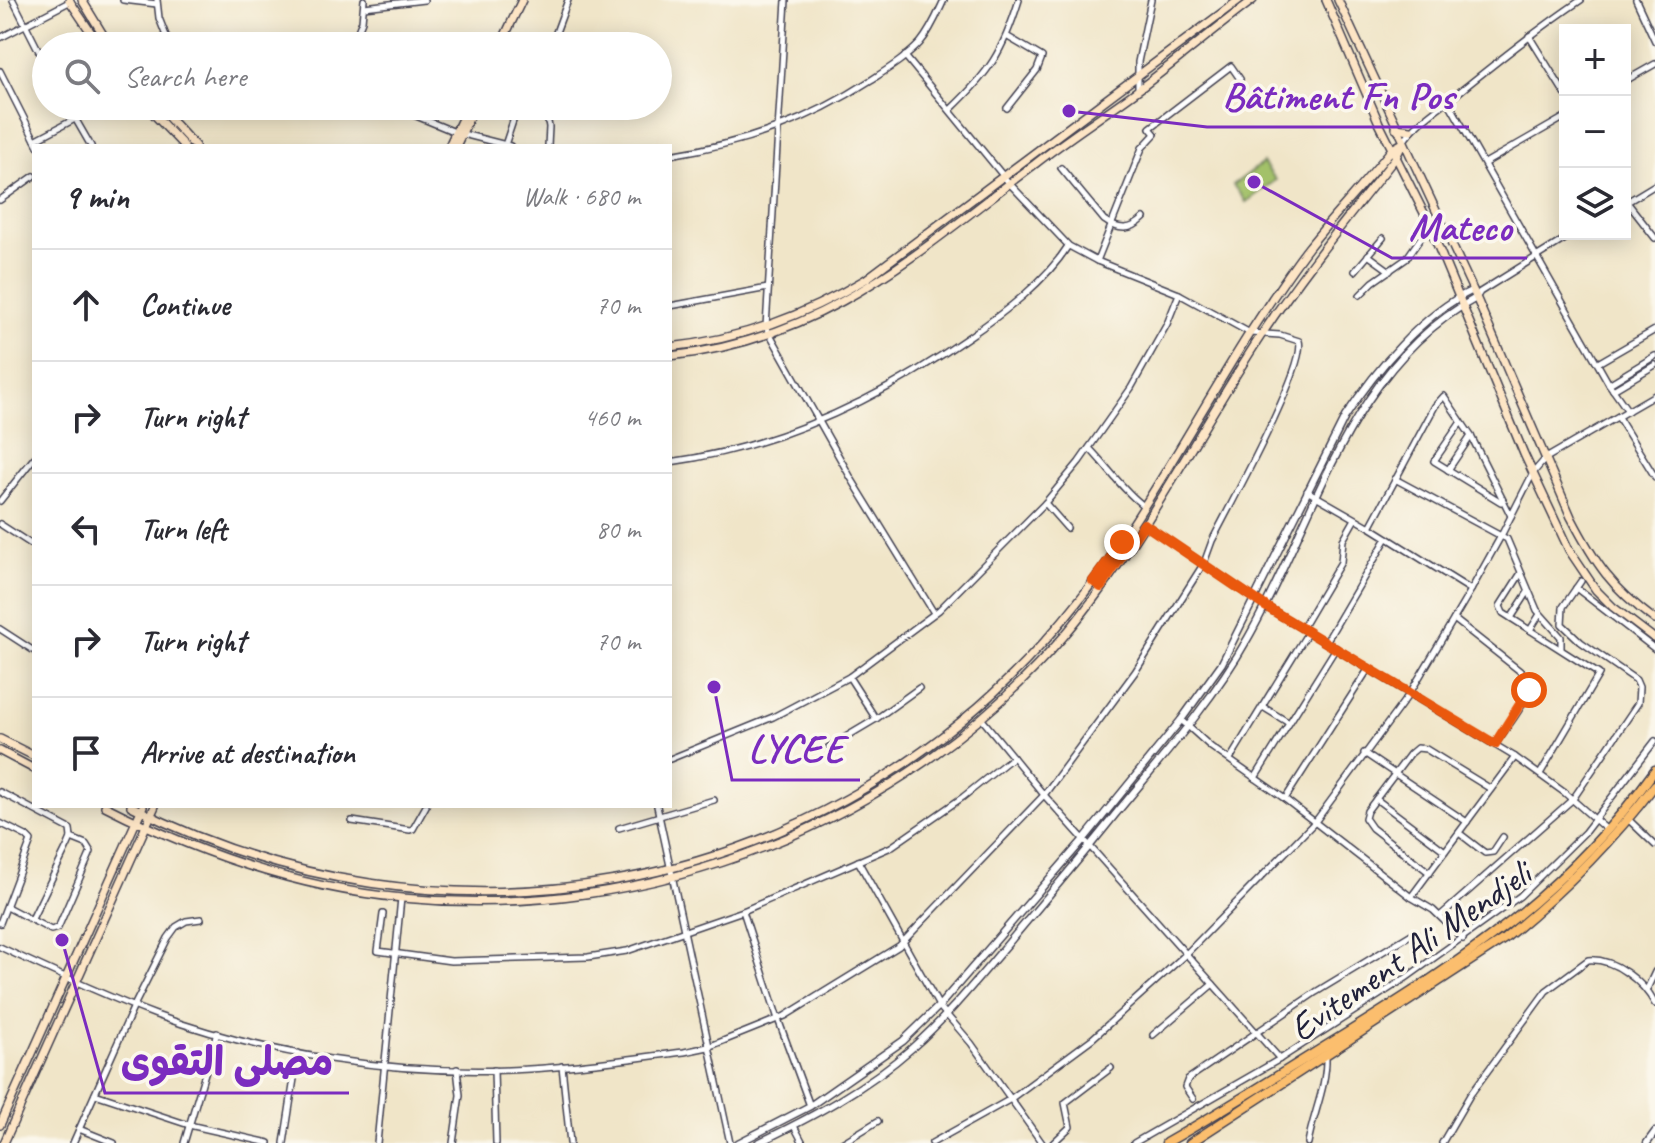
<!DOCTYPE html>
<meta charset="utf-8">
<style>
:root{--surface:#fff;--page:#f2f2f3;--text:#2b2b33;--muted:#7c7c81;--line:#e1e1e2}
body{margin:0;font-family:Caveat,"Playpen Sans Arabic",sans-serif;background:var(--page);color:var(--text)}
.controls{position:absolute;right:24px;top:24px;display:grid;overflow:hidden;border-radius:0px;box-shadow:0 4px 20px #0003}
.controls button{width:72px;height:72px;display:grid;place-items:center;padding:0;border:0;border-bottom:2px solid var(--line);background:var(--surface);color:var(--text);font:40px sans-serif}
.stop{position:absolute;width:24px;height:24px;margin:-18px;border:6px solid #ea580c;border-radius:50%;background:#fff}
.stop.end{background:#ea580c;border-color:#fff;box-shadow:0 2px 8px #0008}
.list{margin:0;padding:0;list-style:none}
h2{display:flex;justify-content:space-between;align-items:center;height:104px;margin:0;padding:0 32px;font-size:34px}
h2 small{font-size:26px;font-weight:400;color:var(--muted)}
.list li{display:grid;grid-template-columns:52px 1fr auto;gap:24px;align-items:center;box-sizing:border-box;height:112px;padding:0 32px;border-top:2px solid var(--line)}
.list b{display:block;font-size:30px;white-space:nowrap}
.list em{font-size:26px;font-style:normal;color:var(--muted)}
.icon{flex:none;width:44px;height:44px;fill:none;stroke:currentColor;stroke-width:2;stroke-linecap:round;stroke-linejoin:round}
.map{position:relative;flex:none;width:1655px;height:1143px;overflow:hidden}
.search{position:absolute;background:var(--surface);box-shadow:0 4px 20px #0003;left:32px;top:32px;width:640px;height:88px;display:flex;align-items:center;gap:20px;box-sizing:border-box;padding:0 28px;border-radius:44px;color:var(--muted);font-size:30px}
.panel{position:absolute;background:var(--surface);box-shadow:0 4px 20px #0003;left:32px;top:144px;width:640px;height:664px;border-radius:0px}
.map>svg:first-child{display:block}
</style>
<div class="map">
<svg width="1655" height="1143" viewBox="0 0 1655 1143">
<rect width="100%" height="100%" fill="#fbf7ec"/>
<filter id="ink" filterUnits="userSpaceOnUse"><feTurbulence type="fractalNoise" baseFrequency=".0125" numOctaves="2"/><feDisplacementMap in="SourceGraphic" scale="16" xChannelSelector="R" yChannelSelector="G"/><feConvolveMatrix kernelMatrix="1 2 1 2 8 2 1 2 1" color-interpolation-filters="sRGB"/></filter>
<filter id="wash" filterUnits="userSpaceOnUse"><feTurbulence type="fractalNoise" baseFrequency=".006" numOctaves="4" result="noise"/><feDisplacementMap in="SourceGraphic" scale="32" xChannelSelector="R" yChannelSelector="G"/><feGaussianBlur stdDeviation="1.8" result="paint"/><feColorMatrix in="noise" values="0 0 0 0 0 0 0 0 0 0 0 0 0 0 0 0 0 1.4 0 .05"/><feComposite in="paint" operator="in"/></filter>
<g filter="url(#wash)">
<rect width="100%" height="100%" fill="#f0e5c8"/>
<polygon fill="#a3c169" stroke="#627252" stroke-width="2" points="1263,163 1276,180 1246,202 1233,185"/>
</g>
<g filter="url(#ink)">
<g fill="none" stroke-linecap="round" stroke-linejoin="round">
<g stroke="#413f50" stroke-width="8">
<g id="minor">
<polyline points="13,0 46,65"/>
<polyline points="123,0 157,4"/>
<polyline points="157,0 159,18 170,46"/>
<polyline points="786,0 766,327 851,478 934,613"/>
<polyline points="1636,0 1655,41"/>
<polyline points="364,7 424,0"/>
<polyline points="1529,36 1565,94"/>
<polyline points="0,38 71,1"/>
<polyline points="352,46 362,21 364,0"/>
<polyline points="551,46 568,0"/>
<polyline points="0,71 38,146"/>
<polyline points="1625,81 1655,64"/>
<polyline points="1138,90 1138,62 1151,0"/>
<polyline points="1448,101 1609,384 1628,411"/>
<polyline points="68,106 91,146"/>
<polyline points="392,106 455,132 510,146"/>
<polyline points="545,106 549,127 548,146"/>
<polyline points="1007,108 1037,70 1042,57 1008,37"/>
<path d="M950,110C989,73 1003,52 1019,0"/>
<polyline points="35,140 75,119"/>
<path d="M1403,142C1416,122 1439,108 1458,93C1498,61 1538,29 1581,0"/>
<polyline points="505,145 518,106"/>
<path d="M670,155C745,143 807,122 871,80C888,69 906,58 920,43C931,30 937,15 944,0"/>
<polyline points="1485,163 1565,117"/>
<path d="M1061,168L1104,220C1119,231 1131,231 1144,218"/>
<polyline points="1625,198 1627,202 1655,185"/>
<polyline points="0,200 34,176"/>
<polyline points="1625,203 1627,202 1655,238"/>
<polyline points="1368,255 1390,271"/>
<polyline points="1097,261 1142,148 1155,134 1150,128 1231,66 1240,79"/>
<polyline points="1355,271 1383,238"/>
<polyline points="1360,295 1373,282 1406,259 1429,226"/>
<polyline points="1476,298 1480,292 1573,234"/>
<polyline points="670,306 768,288"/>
<polyline points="1598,363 1655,330"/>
<polyline points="1609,384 1655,356"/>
<polyline points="1613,390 1655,365"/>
<polyline points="1618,417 1655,477"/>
<polyline points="1461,422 1434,461 1501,502"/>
<path d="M1089,448C1107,466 1124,492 1144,506"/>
<path d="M670,462C780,447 880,399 970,336C1005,312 1045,282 1068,246"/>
<polyline points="1448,470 1471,436"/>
<polyline points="1395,479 1501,536 1533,473 1546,458 1655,395"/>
<polyline points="1307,491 1370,527"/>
<polyline points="0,501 34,458"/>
<polyline points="1045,503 1067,528"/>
<polyline points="1511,516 1471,436 1444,396 1435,406 1370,527 1471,590 1501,536 1507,539 1537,610 1561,637 1561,648"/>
<polyline points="0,524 34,546"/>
<polyline points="1144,524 1265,606 1515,757 1565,793 1607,830"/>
<polyline points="1521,573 1500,606 1503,613 1599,674 1540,774"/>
<polyline points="1576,588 1655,649"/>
<polyline points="1511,618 1528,592"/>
<path d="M1454,619L1530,679C1532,698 1506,728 1495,744"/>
<polyline points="1302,628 1341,562 1343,540 1355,519"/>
<polyline points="0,629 34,651"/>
<polyline points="1530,630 1540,614"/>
<polyline points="1326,642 1387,538"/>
<polyline points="849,677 876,719"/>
<polyline points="1263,707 1289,723"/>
<polyline points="981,718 1044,795 1280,1059"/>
<polyline points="1181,720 1211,747 1285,799 1411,897 1433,910 1463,939"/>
<polyline points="829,747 876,719 919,688"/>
<polyline points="1364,753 1467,822"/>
<polyline points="670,759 773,717 849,677 939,610 1045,503 1079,462 1131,388 1167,324 1179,294 1097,261 1069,246 1009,183 905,56"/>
<polyline points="1230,759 1308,632"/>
<polyline points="1255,778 1336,648"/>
<polyline points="0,792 70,829 71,838 68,845 32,919"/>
<polyline points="1285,799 1369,668"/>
<polyline points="1376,799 1445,851"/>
<polyline points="657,806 730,1143"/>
<polyline points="1629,820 1655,845"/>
<polyline points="352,821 410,830 413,829 426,806"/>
<polyline points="0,823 26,836 31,841 0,923"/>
<polyline points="619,828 714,800"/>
<polyline points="1459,833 1485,853 1493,852 1503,837"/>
<polyline points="858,861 939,1006 971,1043 1042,1143"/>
<polyline points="1430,873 1372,828 1365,818 1367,811 1410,754 1417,748 1426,749 1491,789"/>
<polyline points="1411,897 1515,757"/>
<polyline points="7,907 51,930 58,928 91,852 86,844 71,838"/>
<polyline points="383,914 378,951 451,961 588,957 627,951 743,911"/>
<polyline points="1440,916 1573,799 1638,703 1639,687 1636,680 1581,642 1562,624 1563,607 1581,581"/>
<path d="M0,947C51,971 103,995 156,1015C267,1055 391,1074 509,1070C567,1068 626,1059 684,1052L708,1047L785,1016L899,946L1044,795L1135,672L1204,563L1212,541C1227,511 1308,364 1299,341L1280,335L1250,333L1179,294"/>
<polyline points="1647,989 1655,972"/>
<polyline points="1153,1035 1213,984"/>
<polyline points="562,1066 570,1143"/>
<polyline points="494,1070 496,1143"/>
<polyline points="95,1094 189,1125 269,1143"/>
<polyline points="1193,1099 1185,1087 1188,1079 1316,992 1415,932"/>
<polyline points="810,1106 778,1019 743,911 891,847 963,797 1013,757"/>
<polyline points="794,1126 803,1143"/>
<polyline points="79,1129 114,1143"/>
<polyline points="73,1143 134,1006 168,938 176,927 186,921 201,919"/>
<polyline points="184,1143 217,1033"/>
<polyline points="284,1143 298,1053"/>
<polyline points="377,1143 401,898"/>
<polyline points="453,1143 460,1095 457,1069"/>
<polyline points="842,1143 878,1121"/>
<polyline points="932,1143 1009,1100 1093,1038 1186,954 1315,822 1410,693 1471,590"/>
<polyline points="1053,1143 1070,1127 1065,1103 1111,1068"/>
<polyline points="1134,1143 1280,1059 1406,978 1520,896 1585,832 1655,741"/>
<path d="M1308,1143C1313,1114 1327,1086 1326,1056"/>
<path d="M1442,1143L1470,1095L1546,991L1588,960C1614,958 1643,981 1655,1004"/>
</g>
</g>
<g stroke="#413f50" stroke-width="9">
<g id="tertiary">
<path d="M738,1143L810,1106L903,1041L939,1006L1084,839L1181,720L1222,663L1345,417C1375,371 1422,314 1473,290"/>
<path d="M758,1143C812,1117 867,1088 912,1048C947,1017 976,981 1006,946C1042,903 1079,860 1114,816C1161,759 1212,702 1248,638C1315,520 1348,367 1476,298"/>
<polyline points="1647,1143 1655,1132"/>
</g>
</g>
<g stroke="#413f50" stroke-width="10">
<g id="secondary">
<polyline points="69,0 100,46"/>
<polyline points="82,0 110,46"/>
<polyline points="1326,0 1379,123 1425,215 1524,454 1569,550 1596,590 1613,607 1655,639"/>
<path d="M1338,0L1473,290L1571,517C1596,565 1611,587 1655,620"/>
<polyline points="500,46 522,0"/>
<polyline points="146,106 184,146"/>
<polyline points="158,106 195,146"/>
<polyline points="1396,128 1411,130"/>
<polyline points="449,146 468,106"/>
<polyline points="456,146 475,106"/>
<path d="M670,347C742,339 804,316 866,279L1239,0"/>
<path d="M670,356C826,339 915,254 1035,164C1068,138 1104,115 1138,90C1177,61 1214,29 1253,0"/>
<polyline points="0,739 34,756"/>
<polyline points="0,751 34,769"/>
<path d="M105,806C197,853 299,888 402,898C649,922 902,825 1064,636C1142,544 1196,434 1262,334C1303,272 1350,215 1396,157L1403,143"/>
<path d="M131,806C439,964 812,900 1044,642C1127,550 1183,438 1249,334C1268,305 1287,275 1308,248C1335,214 1365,183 1392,149L1403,143"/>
<polyline points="0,1125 143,806"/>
<polyline points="4,1143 155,806"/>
</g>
</g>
<g stroke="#413f50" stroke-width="11">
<g id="trunk">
<path d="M1166,1143C1224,1110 1280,1074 1337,1039C1464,960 1567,894 1655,770"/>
<path d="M1190,1143L1504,939C1561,893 1611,843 1655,785"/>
</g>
</g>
<use href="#minor" stroke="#fff" stroke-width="5"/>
<use href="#tertiary" stroke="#fff" stroke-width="6"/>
<use href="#secondary" stroke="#fde5c5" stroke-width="7"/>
<use href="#trunk" stroke="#fbbe6e" stroke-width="8"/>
</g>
</g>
<g fill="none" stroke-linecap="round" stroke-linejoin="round" filter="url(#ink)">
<polyline stroke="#ea580c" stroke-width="10" points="1122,542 1093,581 1101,587 1144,524 1265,606 1495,744 1529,690"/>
</g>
<g text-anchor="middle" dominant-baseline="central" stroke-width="7" stroke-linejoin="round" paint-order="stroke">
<g font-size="38" fill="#22223b" stroke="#fbf7ec">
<text transform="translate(1410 951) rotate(-35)">Evitement Ali Mendjeli</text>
</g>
</g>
<path fill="none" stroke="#7b2cbf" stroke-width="3" d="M1069 111L1207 127H1469M1254 182L1392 258H1527M714 687L732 780H860M62 940L105 1093H349"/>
<g fill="#7b2cbf" stroke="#fbf7ec" stroke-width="3">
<circle cx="1069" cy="111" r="8"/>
<circle cx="1254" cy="182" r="8"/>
<circle cx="714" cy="687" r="8"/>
<circle cx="62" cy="940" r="8"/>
</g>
<g font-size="40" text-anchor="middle" font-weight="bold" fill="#7b2cbf" stroke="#fbf7ec" stroke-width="7" stroke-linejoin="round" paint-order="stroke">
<text x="1338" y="109">Bâtiment Fn Pos</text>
<text x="1460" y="240">Mateco</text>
<text x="796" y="762">LYCEE</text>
<text x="227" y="1075">مصلى التقوى</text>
</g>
</svg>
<div class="controls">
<button>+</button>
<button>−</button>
<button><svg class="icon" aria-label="layers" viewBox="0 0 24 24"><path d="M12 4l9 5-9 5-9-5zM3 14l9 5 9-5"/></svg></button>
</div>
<div class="stop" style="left:1529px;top:690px"></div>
<div class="stop end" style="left:1122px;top:542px"></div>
<div class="search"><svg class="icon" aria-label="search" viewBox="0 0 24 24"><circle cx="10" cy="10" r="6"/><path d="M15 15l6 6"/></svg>Search here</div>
<section class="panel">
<h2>9 min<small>Walk · 680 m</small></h2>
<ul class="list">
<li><svg class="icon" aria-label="ahead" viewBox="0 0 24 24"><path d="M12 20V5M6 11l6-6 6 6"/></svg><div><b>Continue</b></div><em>70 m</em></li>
<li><svg class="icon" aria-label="right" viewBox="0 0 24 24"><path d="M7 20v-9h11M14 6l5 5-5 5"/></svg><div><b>Turn right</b></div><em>460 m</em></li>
<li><svg class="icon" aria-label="left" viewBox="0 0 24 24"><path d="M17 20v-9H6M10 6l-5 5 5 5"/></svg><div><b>Turn left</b></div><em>80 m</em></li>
<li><svg class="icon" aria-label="right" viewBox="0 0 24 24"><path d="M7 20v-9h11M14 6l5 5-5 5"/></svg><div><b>Turn right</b></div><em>70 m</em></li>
<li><svg class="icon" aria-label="arrive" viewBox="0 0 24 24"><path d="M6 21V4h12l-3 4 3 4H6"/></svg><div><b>Arrive at destination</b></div></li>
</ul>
</section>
</div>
